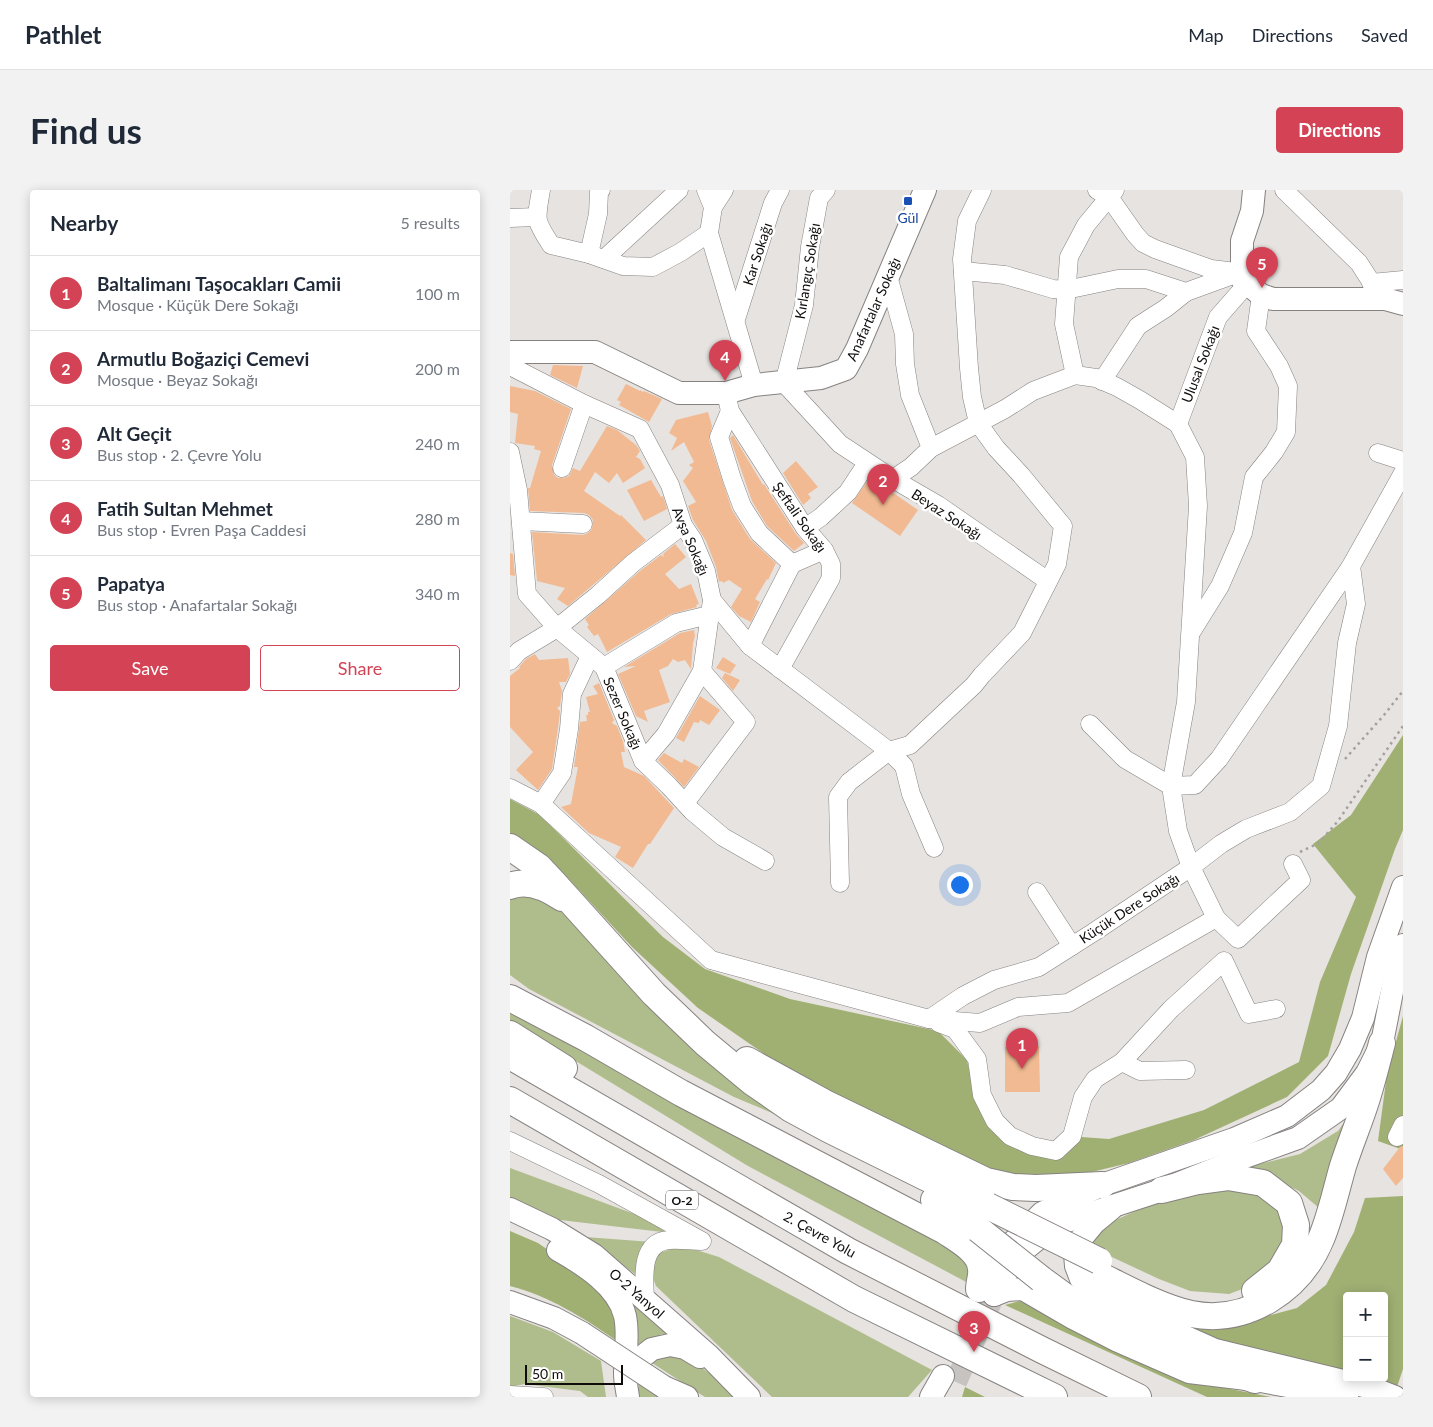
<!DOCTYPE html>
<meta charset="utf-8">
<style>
:root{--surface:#fff;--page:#f2f2f3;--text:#1f2937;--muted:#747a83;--line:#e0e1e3;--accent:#d44355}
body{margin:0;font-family:Lato,sans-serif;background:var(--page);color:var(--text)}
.controls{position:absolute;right:15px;bottom:15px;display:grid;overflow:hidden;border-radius:5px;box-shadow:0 2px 12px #0003}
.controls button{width:45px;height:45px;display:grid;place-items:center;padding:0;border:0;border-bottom:1px solid var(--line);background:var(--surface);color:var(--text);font:25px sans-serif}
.scale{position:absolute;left:15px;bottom:12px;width:98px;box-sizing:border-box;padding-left:5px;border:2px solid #0f0d0c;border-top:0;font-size:14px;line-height:18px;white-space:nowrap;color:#0f0d0c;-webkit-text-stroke:4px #fff;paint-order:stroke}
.you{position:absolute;left:449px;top:694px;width:18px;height:18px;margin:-12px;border:4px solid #fff;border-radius:50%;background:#1a73e8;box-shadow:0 0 0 8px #1a73e833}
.badge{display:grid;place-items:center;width:32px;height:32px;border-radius:50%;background:var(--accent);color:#fff;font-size:16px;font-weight:700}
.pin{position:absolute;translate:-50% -41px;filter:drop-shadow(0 1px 2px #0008)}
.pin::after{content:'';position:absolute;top:26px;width:18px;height:15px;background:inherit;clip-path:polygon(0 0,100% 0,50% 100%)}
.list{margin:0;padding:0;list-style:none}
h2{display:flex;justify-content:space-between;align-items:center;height:65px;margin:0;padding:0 20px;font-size:21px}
h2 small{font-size:16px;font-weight:400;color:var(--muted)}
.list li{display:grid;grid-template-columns:32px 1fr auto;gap:15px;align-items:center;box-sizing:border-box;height:75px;padding:0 20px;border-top:1px solid var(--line)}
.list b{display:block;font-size:19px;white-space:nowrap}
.list p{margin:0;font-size:16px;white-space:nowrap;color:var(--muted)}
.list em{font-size:16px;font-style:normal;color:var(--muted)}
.actions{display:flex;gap:10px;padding:15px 20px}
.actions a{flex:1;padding:11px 0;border:1px solid var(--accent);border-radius:5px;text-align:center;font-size:18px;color:var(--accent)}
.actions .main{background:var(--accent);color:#fff}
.map{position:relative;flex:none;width:893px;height:1207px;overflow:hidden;border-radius:5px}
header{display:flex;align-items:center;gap:30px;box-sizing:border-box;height:70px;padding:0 25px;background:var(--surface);border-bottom:1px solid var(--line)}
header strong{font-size:24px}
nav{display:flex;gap:28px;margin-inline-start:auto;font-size:18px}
.intro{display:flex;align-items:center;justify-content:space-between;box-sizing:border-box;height:120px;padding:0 30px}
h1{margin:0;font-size:35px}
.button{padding:12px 22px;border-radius:5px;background:var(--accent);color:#fff;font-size:18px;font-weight:700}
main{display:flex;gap:30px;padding:0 30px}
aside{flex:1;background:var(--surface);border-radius:5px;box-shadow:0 2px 12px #0003}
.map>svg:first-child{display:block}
</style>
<header>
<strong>Pathlet</strong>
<nav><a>Map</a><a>Directions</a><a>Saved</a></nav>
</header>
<div class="intro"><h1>Find us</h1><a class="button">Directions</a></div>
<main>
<aside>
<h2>Nearby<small>5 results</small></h2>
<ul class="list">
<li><span class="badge">1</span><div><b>Baltalimanı Taşocakları Camii</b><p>Mosque · Küçük Dere Sokağı</p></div><em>100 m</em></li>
<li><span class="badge">2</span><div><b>Armutlu Boğaziçi Cemevi</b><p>Mosque · Beyaz Sokağı</p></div><em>200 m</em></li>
<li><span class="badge">3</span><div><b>Alt Geçit</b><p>Bus stop · 2. Çevre Yolu</p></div><em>240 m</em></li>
<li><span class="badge">4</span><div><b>Fatih Sultan Mehmet</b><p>Bus stop · Evren Paşa Caddesi</p></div><em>280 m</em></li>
<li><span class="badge">5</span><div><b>Papatya</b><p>Bus stop · Anafartalar Sokağı</p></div><em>340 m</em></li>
</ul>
<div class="actions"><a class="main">Save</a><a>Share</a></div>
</aside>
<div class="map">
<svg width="893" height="1207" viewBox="0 0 893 1207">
<rect width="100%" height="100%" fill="#e7e3e0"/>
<g fill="#afbc8b">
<polygon points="5,704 53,714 291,935 224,907 19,799 0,785 0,707"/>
<polygon points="0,822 462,1068 460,1094 238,976 0,831"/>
<polygon points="847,914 809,1018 789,1001 751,983 717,982 790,964 828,941"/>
<polygon points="0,978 127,1025 161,1043 50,1030 0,1008"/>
<polygon points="719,993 773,1014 780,1057 743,1095 719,1104 680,1101 649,1089 574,1054 599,1033 650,1010"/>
<polygon points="75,1047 142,1052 129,1087"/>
<polygon points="164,1058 183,1059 209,1067 422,1180 398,1207 262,1207 146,1096 140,1080 144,1065"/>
<polygon points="115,1099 170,1148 152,1144 124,1157"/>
<polygon points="0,1126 43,1142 91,1171 96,1207 78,1207 70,1201 15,1194 0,1197"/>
<polygon points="151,1163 180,1168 229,1207 195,1207 139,1171"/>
<polygon points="129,1193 150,1207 129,1207 127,1204"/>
</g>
<g fill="#a0b073">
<polygon points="893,545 893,640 885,659 841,784 818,866 777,907 684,950 619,973 565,986 501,987 402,944 269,874 188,818 122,757 57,687 0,643 0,609 30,625 153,747 195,779 280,809 428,841 457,870 465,905 485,942 542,968 571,947 599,949 694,920 789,872 810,792 846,707 803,654 841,625"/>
<polygon points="893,826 893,960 868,951 877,884"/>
<polygon points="893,1006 893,1179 887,1197 852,1188 874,1188 874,1106 837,1106 837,1184 703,1149 607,1104 731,1133 787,1118 816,1095 844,1042 855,1008"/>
<path d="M0,1041L28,1053L83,1091L107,1123V1151C74,1128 39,1106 0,1096Z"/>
<polygon points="510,1111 680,1191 761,1207 697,1207 495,1115"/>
<polygon points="455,1197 475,1207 452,1207"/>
</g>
<g fill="#f1ba92">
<polygon points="43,175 73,176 67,198 40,185"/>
<polygon points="116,194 130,201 130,200 133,202 134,201 152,209 139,232 109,215 111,212 107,210"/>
<polygon points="0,196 25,201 61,219 42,275 44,285 48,288 54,288 59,286 63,278 70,281 97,236 107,240 126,255 130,261 126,267 130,269 135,278 113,293 107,283 99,293 85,282 74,301 110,326 111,325 136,350 58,416 47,409 55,398 27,391 22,342 73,345 78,343 82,339 83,330 79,325 74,323 20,321 18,298 20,298 31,261 24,259 25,256 5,253 8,224 0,222"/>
<polygon points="198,222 202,236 199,250 222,320 240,349 266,373 258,390 257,389 245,409 250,412 241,432 229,426 221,417 232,399 219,390 213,393 212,391 209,392 206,377 196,351 183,330 178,316 186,312 173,291 183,278 179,275 184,272 174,252 161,261 167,248 159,243 166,230"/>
<polygon points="223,245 253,295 254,294 286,344 294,353 284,361 257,336 242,311 220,248"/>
<polygon points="286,271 308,297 298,304 301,308 293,315 273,283"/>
<polygon points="360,287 408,320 390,346 342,313"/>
<polygon points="141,290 151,307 153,306 157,319 134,331 117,300"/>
<polygon points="165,354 176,367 155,384 169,399 181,394 189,414 186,415 187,417 161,424 97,462 88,444 84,446 77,437 79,435 75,429 130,381 151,365 154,367 153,364"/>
<polygon points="0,363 3,364 5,386 0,385"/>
<polygon points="184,440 185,446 183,453 181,479 175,470 168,472 163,469 158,476 149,480 160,512 134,521 138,532 126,526 108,484 126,476 114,477 170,443"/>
<polygon points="25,464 29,470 58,468 60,484 56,492 49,492 52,501 50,516 47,518 50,521 48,538 42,579 28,600 6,580 23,562 0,537 0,486 10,478 9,477 16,469"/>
<polygon points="213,467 226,475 220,484 206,478"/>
<polygon points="215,483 230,490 223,501 212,488"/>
<polygon points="89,493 104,530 102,533 107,536 113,551 115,562 111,562 114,577 134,586 164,618 140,654 138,654 123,678 105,667 111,657 79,643 51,617 61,614 68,577 64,577 70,532 77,531 76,525 78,525 78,522 80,522 76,507 88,504 83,496"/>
<polygon points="190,506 210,520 199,535 190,530 189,533 184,532 174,552 166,548"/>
<polygon points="154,563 172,573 174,569 189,577 174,597 148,570"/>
<polygon points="529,856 530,902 495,902 495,857"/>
<polygon points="893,956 893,988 886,996 873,979 890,957"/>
</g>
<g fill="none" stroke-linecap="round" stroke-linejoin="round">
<polyline stroke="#c7c3c0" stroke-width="22" stroke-dasharray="22 11" stroke-linecap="butt" points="446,1192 484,1105"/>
<g stroke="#868280" stroke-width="19">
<g id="minor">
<path d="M31,0C26,30 24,29 41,55L79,64L113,76L143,77L171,62L199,43"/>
<polyline points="196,0 203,17 199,43 244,195"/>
<polyline points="316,0 309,8 300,57 294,115 274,193 330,254 383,289 428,315 538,391"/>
<polyline points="587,0 599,7 625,44 633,53 645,59 701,79 726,82"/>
<polyline points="774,0 849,73 872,109"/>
<polyline points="203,17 214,0"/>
<polyline points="0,28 26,27"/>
<polyline points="79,64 88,24 89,2 91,0"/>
<polyline points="94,69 169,0"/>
<polyline points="453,81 495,85 543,99 556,100 608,89 636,89 676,102 731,82"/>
<polyline points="378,86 394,144 395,174 400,205 421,258 401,277 383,289"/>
<polyline points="861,93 893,90"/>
<polyline points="226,129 263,13 270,0"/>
<polyline points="0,176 74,214 130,239 160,295 173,335 183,350 196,381 202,410 240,456 379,561 394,576 401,604 424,658"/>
<polyline points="565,185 554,134 559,67 576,35 605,0"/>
<polyline points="592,191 628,136 656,118 676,102"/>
<polyline points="216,203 220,221 295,338 314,360 321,374 321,388 270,479"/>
<polyline points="220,221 209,247 222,289 232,316 249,343 282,374"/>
<polyline points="668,234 708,127 737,94"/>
<polyline points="421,258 495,219 523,201 565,185 586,188 607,197 630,210 668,234 685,267 688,316 676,512 661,596 685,595 709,569 841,376 893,283"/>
<polyline points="0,262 8,300 17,404 47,438 94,477 133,571 159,596 182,621 213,647 255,671"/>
<polyline points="868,263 893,271"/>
<polyline points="52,278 74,214"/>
<polyline points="11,331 73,334"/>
<polyline points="295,338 311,327 338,302 357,273"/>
<polyline points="682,441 710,396 733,343 744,287 764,262 776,242 778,196 769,176 746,141 751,105"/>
<polyline points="240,456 282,374 314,360"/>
<polyline points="0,471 9,461 47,438 88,405 123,373 173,335"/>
<polyline points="94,477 166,433 199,425"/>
<polyline points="133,571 156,544 192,481 202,410"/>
<polyline points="0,598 31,614 201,770 419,829 470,833 508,817 558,813 706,728 728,749 791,690 783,674"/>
<polyline points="175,613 236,532 192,481"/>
<polyline points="31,614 52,583 59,539 62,504 80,466"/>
<polyline points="330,693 328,607 339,592 379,561 400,555 464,495 472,485 512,443 547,374 553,336 511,285 486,258 468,233 462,207 459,178 452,69 457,31 472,0"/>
<polyline points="527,702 562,756"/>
<polyline points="706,728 681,677 711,654 736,639 780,622 811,596 828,536 837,453 846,414 841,376"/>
<polyline points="419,829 453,806 484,790 529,777 584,742 681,677 668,641 661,596 615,569 580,534"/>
<polyline points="429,833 445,839 467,869 472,905 485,931 500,946 522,956 546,961 562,946 573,907 585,889 612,872 661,819 714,771 739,824 766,819"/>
<polyline points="612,872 630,881 676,880"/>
<polyline points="887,947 893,935"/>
<path d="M0,951L89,994L192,1051C181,1051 170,1049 159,1050C130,1052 134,1088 135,1109"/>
<polyline points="0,1205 34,1207"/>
</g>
</g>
<g stroke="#868280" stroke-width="24">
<g id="major">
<polyline points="744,0 742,21 732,51 732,89 751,105 763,109 875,109 893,114"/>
<polyline points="0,162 85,162 169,203 216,203 244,195 311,188 336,179 347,159 415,0"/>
<polyline points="0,1019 42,1039 84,1065 198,1165 239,1207"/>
<polyline points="601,1019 584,1033 570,1050 565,1064 566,1076 571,1089 581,1100 640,1131 705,1160 862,1198 885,1207"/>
<path d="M48,1060C73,1074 108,1096 115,1126C119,1145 115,1165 115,1184C115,1192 117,1199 118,1207"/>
<polyline points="469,1099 488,1067 532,1023 592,995 724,949 777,926 811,900 826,883 840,859 853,828 868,767 893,697"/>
<polyline points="484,1105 502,1073 514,1060 545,1035 652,1000 735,967 788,948 831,918 857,883 872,853 887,776 893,755"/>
<polyline points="484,1105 497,1100 513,1099 563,1128 608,1151 679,1182 745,1190 837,1207"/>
<polyline points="0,1112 44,1128 72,1143"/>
<polyline points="116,1192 128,1170 142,1159 160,1155 175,1158 190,1167"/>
<polyline points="154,1197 177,1207"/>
<polyline points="421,1207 433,1186"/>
</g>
</g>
<g stroke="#868280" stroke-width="28">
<g id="highway">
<polyline points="0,657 29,677 44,693 144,804 195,853 242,892 281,919 318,939 419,989 478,1016"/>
<path d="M0,696C18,689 37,698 52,708"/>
<path d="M0,808L76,848L171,903L435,1041C448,1050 470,1061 471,1079C472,1085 469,1093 469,1099"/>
<polyline points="0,844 54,878"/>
<polyline points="0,866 338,1061 532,1160 628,1207"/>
<polyline points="237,870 315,913 476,991 503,997 526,998 592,995"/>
<polyline points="0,910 344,1109 544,1207"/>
<polyline points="652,1000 688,991 718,987 753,993 779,1013 786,1035 785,1055 770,1081 745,1101"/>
<polyline points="424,1010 468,1039"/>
<path d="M583,1082C612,1096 649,1117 681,1124C737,1135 790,1100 811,1049C821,1025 826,1000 833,976C840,954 849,933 856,911C862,892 867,872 872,853"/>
<polyline points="531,1089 568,1116 621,1141 681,1167 745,1190"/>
</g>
</g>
<g stroke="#a4a09e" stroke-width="2.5" stroke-dasharray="2.5 4" stroke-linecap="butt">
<polyline points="835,569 874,525 893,501"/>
<polyline points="790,662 809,653 828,631 893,536"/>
</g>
<use href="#minor" stroke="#fff" stroke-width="18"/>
<use href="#major" stroke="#fff" stroke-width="22"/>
<use href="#highway" stroke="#fff" stroke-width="26"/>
<g stroke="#868280" stroke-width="24" stroke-linecap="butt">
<polyline id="major-bridge" points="72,1143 154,1197"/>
</g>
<g stroke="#868280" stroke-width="28" stroke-linecap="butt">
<g id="highway-bridge">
<polyline points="478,1016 589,1071"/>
<polyline points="468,1039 531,1089"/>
</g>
</g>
<use href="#major-bridge" stroke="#fff" stroke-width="22"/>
<use href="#highway-bridge" stroke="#fff" stroke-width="26"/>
</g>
<rect fill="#1a4fb4" stroke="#fff" stroke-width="2" x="393" y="6" width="10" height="10" rx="2.5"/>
<g text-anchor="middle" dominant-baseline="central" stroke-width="5" stroke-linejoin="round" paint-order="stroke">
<rect fill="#fff" stroke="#575655" stroke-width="1" x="156" y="1000.5" width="32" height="19" rx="4"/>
<g font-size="12" font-weight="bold" fill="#0f0d0c">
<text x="172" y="1010">O-2</text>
</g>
<g font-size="14" fill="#164399" stroke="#fff">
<text x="398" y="27">Gül</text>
</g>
<g font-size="14" fill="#0f0d0c" stroke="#fff">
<text transform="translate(247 64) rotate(-72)">Kar Sokağı</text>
<text transform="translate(297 81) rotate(-81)">Kırlangıç Sokağı</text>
<text transform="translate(363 119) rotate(-66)">Anafartalar Sokağı</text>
<text transform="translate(690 174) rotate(-69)">Ulusal Sokağı</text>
<text transform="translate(437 324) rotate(33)">Beyaz Sokağı</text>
<text transform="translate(290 327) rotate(55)">Şeftali Sokağı</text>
<text transform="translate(181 351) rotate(67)">Avşa Sokağı</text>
<text transform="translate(113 523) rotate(67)">Sezer Sokağı</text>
<text transform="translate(619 718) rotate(-33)">Küçük Dere Sokağı</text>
<text transform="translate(310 1044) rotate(29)">2. Çevre Yolu</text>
<text transform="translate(127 1103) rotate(41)">O-2 Yanyol</text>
</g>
</g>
</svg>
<div class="controls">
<button>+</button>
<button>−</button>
</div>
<div class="scale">50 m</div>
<div class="you"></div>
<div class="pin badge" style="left:512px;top:879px">1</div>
<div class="pin badge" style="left:373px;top:315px">2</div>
<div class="pin badge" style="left:464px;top:1162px">3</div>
<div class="pin badge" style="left:215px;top:191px">4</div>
<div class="pin badge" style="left:752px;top:98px">5</div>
</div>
</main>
